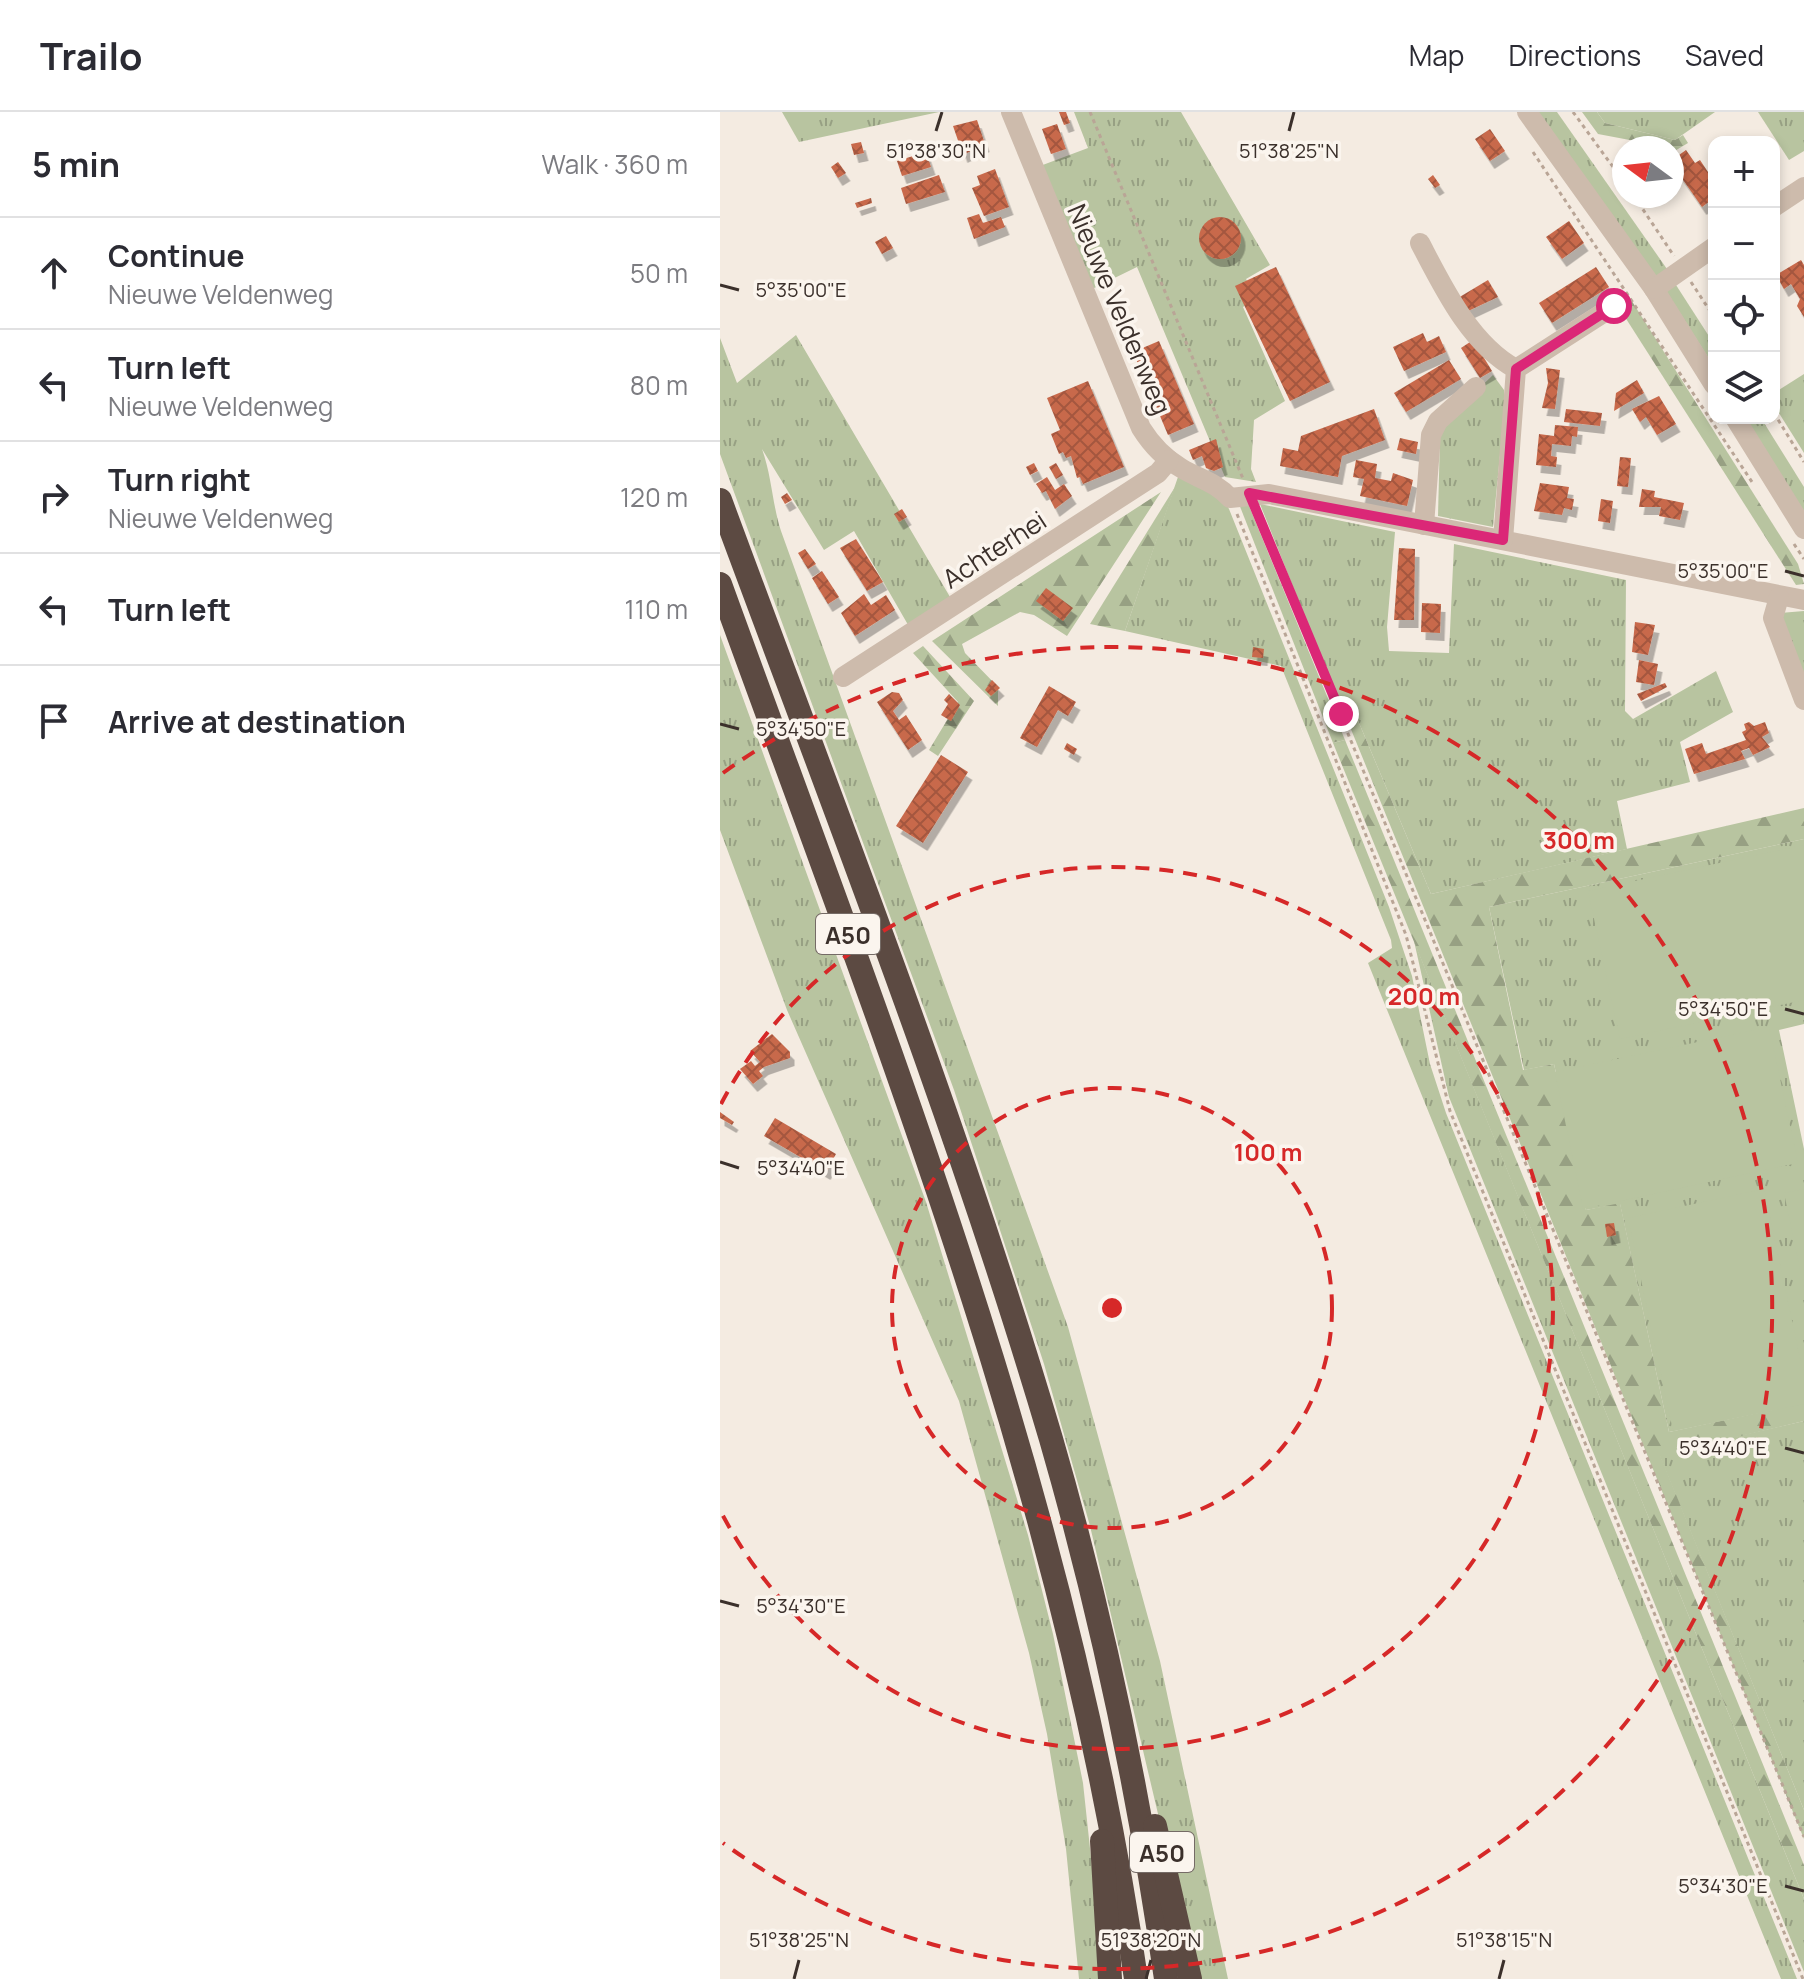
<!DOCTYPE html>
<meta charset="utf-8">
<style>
:root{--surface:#fff;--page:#f2f2f3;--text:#2b2b33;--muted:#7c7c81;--line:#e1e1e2}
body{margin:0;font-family:Manrope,sans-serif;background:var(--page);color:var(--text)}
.controls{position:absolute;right:24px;top:24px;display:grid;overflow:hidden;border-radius:16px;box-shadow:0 4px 12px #0003}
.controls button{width:72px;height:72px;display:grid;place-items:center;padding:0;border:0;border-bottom:2px solid var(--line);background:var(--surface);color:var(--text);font:40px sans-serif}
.compass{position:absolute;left:892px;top:24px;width:72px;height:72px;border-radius:50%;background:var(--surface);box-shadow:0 4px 12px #0003;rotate:285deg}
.stop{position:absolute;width:24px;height:24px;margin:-18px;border:6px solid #db2777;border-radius:50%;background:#fff}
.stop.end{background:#db2777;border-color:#fff;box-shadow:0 2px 8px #0008}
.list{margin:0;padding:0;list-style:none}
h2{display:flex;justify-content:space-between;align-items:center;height:104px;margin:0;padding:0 32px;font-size:34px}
h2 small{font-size:26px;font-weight:400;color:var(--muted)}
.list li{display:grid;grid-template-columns:52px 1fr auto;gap:24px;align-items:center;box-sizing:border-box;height:112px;padding:0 32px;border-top:2px solid var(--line)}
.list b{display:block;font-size:30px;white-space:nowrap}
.list p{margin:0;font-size:26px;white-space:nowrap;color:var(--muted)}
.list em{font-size:26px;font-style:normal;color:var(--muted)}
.icon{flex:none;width:44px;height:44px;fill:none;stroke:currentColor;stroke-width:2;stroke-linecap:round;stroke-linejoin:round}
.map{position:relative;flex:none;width:1084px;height:1867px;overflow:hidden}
header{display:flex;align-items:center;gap:48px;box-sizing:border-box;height:112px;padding:0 40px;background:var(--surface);border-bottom:2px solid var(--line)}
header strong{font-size:38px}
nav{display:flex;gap:44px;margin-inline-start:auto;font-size:28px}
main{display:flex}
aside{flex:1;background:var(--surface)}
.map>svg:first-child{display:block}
</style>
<header>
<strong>Trailo</strong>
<nav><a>Map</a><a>Directions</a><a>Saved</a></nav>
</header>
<main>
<aside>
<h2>5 min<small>Walk · 360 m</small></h2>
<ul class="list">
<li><svg class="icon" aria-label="ahead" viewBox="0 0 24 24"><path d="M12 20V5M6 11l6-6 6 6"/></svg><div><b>Continue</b><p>Nieuwe Veldenweg</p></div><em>50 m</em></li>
<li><svg class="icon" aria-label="left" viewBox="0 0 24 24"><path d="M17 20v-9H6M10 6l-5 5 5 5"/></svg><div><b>Turn left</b><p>Nieuwe Veldenweg</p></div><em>80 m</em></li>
<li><svg class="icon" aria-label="right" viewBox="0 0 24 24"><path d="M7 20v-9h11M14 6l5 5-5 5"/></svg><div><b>Turn right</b><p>Nieuwe Veldenweg</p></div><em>120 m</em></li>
<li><svg class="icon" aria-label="left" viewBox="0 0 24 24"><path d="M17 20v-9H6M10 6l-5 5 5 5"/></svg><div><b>Turn left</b></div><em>110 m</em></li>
<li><svg class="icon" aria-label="arrive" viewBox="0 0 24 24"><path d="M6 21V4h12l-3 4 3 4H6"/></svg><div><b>Arrive at destination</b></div></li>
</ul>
</aside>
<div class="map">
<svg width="1084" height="1867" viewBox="0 0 1084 1867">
<defs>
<pattern id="grass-tufts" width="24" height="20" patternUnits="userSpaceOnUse" patternTransform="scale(2)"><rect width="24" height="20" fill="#b8c4a0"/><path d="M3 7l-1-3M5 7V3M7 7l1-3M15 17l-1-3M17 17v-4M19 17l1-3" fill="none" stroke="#97a083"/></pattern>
<pattern id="forest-firs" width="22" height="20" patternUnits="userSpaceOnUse" patternTransform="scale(2)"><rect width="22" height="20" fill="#b8c4a0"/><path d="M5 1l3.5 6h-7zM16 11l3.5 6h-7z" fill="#97a083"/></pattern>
<pattern id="building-cross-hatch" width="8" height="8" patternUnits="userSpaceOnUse" patternTransform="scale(2)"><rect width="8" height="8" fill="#c8694b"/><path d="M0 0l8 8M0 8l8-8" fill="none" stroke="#a4573f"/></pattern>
<filter id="shadow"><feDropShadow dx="4.5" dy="8" stdDeviation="0" flood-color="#0004"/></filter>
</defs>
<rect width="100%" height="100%" fill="#f4ebe1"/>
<g fill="url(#grass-tufts)">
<polygon points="62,0 219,0 79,30"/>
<polygon points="354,0 461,0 550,153 526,167 536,185 523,195 565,289 534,308 531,357 536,370 505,365 417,155 370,178 320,54 368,36"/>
<polygon points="818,0 837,0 947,157 936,165"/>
<polygon points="877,0 995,0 955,28 885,11"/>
<polygon points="1038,0 1084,0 1084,39 1069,48"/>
<polygon points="956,173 994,232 994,255 946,179"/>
<path d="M76,223L233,490L191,518L134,419L104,438L42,337C52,365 52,391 61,419L348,1215L440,1549L508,1867H477L370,1414L324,1252L234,978L0,342V226L17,271Z"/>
<polygon points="1084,262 1084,341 1054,293 1054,281"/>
<polygon points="773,263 784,278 785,291 773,415 718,404 720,324 724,310"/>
<polygon points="1025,306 1041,306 1084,375 1084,404"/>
<polygon points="459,362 503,386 509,397 669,795 692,864 710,952 726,1001 1077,1867 1061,1867 648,851 672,836 671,828 561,554 405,519"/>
<polygon points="527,389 625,628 613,631 519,392"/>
<polygon points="540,392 675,420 667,515 669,539 729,541 734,432 906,468 905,599 913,607 996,559 1013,600 960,630 970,670 897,689 907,737 711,782 637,606 627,610"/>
<polygon points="1084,499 1084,577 1060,501"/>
<polygon points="0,523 206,1090 308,1423 333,1522 363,1671 384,1867 359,1867 346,1737 327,1622 309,1541 239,1289 67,898 0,718"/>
<polygon points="1084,727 1084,912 1059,918 1084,1037 1084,1291 949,1320 900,1092 866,1098 834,952 804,958 769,795"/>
<polygon points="694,829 1084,1787 1084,1860 729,985"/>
<polygon points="1084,1309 1084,1698 939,1342"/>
</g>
<g fill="url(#forest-firs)">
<polygon points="862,0 877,0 885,11 955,28 963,23 968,31 953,40 952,36 878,22"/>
<polygon points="908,183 1078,452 1084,472 1076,473 896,191"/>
<polygon points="455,375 405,519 370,512"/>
<polygon points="441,380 347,524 314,503 300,500 242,532 245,541 278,575 278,594 212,529"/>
<polygon points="203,534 254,589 218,644 209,638 238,590 193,541"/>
<polygon points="637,606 711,782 1084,696 1084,727 769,795 803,958 834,952 866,1098 900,1091 949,1320 1084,1291 1084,1309 940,1343 1084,1698 1084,1727 628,610"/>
<polygon points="625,628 1084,1753 1084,1787 613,631"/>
</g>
<g fill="#b8c4a0">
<polygon points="1084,733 1084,888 900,927 868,779"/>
<polygon points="1049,915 1078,1051 863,1097 835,960"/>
<polygon points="1044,1077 1084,1265 1084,1292 953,1319 908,1106"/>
<polygon points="1084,1077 1084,1176 1064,1081"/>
</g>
<g fill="url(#building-cross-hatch)" filter="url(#shadow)">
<polygon points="339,0 346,0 350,11 344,13"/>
<polygon points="257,8 265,32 243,43 233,14"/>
<polygon points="337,12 346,37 331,42 322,17"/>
<polygon points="770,17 785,39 770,49 755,27"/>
<polygon points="141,30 144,41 134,43 131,32"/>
<polygon points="966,38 975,51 980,48 994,69 991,73 994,86 982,95 952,52 952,48"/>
<polygon points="206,40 211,55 182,64 177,49"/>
<polygon points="118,50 126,61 118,66 111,55"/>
<polygon points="275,57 289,95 264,104 252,76 260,73 257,64"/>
<polygon points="219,63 225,80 186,92 181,76"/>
<polygon points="713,63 720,73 715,76 708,67"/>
<polygon points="151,86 152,91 137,96 135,91"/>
<polygon points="259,102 263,111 281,105 285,115 254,127 247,106"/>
<circle cx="500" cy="126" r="21"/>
<polygon points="849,109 864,131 842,147 826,125"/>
<polygon points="166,124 173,136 162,142 155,130"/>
<polygon points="1081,148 1084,153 1084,205 1077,194 1080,187 1071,172 1064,177 1056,163"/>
<polygon points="556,155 610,270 570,289 515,174"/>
<polygon points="876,155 889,175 832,211 819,191"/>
<polygon points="768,168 778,185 746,200 738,186"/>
<polygon points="703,221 707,230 719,224 726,240 684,259 673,235"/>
<polygon points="753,228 772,259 760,266 741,236"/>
<polygon points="439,229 474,312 448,323 413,240"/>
<polygon points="729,248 741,267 686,300 674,281"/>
<polygon points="826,256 840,258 835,297 822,296 828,271"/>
<polygon points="917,268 924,281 894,299 896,281"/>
<polygon points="368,269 404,355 363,372 360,365 357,366 351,344 346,346 343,340 339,342 331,322 340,318 327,286"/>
<polygon points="939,284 956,312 937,323 926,305 920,310 912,297"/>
<polygon points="654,297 665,328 622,344 618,365 560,354 563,336 578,339 581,324"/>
<polygon points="846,297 882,301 880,314 844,310"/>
<polygon points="835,313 858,315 857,325 852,324 851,334 832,332 831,344 837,345 836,355 816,353 819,322 834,324"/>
<polygon points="680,326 698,330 696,342 677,338"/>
<polygon points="496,327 503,355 494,359 486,356 482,344 473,348 469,338"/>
<polygon points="900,345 911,346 908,375 897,374"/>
<polygon points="636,348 657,352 655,366 671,369 673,361 693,368 687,394 640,384 644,367 633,365"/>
<polygon points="314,351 318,359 310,363 306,355"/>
<polygon points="336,351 343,363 336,367 329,355"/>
<polygon points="327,365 335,378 344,372 352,384 335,397 326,379 322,381 316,372"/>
<polygon points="820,371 849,375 847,386 854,387 852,398 844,396 842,403 814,399"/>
<polygon points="922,377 935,379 934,385 964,391 960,408 939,404 941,395 919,395"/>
<polygon points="67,381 72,388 65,392 61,385"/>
<polygon points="881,387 893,389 890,411 878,409"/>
<polygon points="182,397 187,405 179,410 174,402"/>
<polygon points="136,427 163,470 147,479 120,436"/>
<polygon points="679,436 695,437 694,508 674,508"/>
<polygon points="85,437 96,452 88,457 78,441"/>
<polygon points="102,459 119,485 108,492 92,466"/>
<polygon points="326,476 353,496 343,509 316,489"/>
<polygon points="144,482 151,493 166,483 175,498 135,524 121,501"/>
<polygon points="702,491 721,492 720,521 701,520"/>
<polygon points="915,510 935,513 928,543 912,540"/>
<polygon points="533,535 544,537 543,546 532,545"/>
<polygon points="919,548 938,552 934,573 916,570"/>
<polygon points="272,568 280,576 271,584 265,578"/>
<polygon points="945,571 947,575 921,589 917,582"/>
<polygon points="329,574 356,590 348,604 338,598 317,635 300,626"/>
<polygon points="172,580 179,581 183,588 173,599 179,608 186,603 202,628 188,638 157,590"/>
<polygon points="229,582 240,593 231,609 221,603 228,592 224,588"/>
<polygon points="1029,610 1034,614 1045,610 1049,621 1042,625 1050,635 1033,643 1029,636 1021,639 1025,647 974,662 965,637 982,631 986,642 1026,628 1022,620 1026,618 1024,612"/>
<polygon points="347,631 357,637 354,643 344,637"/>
<polygon points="221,643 248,660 203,731 176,714"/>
<polygon points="52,922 70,940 70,946 44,955 39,959 43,964 33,972 20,957 31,949 35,954 40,950 30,939"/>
<polygon points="0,1000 14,1010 12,1013 0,1006"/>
<polygon points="55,1006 116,1042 106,1060 44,1024"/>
<polygon points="894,1111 896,1123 887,1125 885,1112"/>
</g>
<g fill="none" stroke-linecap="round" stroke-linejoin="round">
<g stroke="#b9a596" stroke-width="3" stroke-dasharray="4 4" stroke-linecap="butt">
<polyline points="370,0 524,369"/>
<polyline points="853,0 904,70"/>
<polyline points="813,40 1032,370"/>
<polyline points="914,84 954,144"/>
<polyline points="971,170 994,205"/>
<polyline points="1054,301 1084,350"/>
<polyline points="536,399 1084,1725"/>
<polyline points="517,402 686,823 730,999 1083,1867"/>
<polyline points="1074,432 1084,447"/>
</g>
<g stroke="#cdbbac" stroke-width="20">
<path d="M291,0L421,316C431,332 444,346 461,356C479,367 496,370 510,386L549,382L1084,488"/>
<polyline points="807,0 934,177 994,273"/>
<polyline points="1054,95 1084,75"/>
<path d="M700,131C723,175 750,232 796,257"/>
<polyline points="934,177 994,135"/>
<polyline points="1015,306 1084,417"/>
<polyline points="704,413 711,323 718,309 756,275"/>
<polyline points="783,428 796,257 894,194"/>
<polyline points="1059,485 1053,506 1084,588"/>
<polyline points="123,565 438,361 449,348"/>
</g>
<g stroke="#5c4a42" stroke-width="24">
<path d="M0,388C115,699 237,1009 331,1327C382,1503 420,1685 446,1867"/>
<path d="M0,472C166,930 347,1381 416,1867"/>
<polyline points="435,1714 470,1867"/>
<polyline points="382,1729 390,1867"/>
</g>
</g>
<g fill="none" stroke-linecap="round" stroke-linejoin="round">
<polyline stroke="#db2777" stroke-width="10" points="621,602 529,381 783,428 796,257 894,194"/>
</g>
<path fill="none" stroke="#3b302b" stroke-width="3" d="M216,19L222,0M569,19L574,0M0,173L19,178M1065,459L1084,464M0,612L19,617M1065,897L1084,902M0,1050L19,1056M1065,1336L1084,1341M0,1489L19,1494M1065,1774L1084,1779M74,1867L79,1848M426,1867L431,1848M779,1867L784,1848"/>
<g fill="none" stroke="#d62828" stroke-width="4" stroke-dasharray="14 10">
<circle cx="392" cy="1196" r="220"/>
<path d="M1 992A441 441 0 1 1 1 1400"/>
<path d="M3 661A661 661 0 1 1 3 1731"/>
</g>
<g text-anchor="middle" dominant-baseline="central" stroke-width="7" stroke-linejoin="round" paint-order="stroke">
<g fill="#fbf5ee" stroke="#756b66" stroke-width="2">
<rect x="96" y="802" width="64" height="40" rx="6"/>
<rect x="410" y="1720" width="64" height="40" rx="6"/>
</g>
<g font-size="24" font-weight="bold" fill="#3b302b">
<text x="128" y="822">A50</text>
<text x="442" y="1740">A50</text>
</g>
<g font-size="26" fill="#3b302b" stroke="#fbf5ee">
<text transform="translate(400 197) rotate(67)">Nieuwe Veldenweg</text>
<text transform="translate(274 437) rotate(-33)">Achterhei</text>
</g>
</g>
<g font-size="20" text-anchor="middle" fill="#3b302b" stroke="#fbf5ee" stroke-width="7" stroke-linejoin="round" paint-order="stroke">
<text x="216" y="46">51°38'30"N</text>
<text x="569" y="46">51°38'25"N</text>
<text x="81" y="185">5°35'00"E</text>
<text x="1003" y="466">5°35'00"E</text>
<text x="81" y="624">5°34'50"E</text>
<text x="1003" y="904">5°34'50"E</text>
<text x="81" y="1063">5°34'40"E</text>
<text x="1003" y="1343">5°34'40"E</text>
<text x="81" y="1501">5°34'30"E</text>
<text x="1003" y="1781">5°34'30"E</text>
<text x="79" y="1835">51°38'25"N</text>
<text x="431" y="1835">51°38'20"N</text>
<text x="784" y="1835">51°38'15"N</text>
</g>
<circle cx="392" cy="1196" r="12" fill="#d62828" stroke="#fbf5ee" stroke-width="4"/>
<g font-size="24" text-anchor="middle" font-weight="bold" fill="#d62828" stroke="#fbf5ee" stroke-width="7" stroke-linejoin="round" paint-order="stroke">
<text x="859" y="737">300 m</text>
<text x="704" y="893">200 m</text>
<text x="548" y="1049">100 m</text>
</g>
</svg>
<div class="controls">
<button>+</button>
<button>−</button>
<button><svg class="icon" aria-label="locate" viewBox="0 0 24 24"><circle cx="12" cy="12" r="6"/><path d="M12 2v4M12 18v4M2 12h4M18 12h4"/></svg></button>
<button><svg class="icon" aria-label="layers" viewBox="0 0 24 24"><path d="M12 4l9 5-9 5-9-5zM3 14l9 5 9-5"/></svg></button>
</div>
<svg class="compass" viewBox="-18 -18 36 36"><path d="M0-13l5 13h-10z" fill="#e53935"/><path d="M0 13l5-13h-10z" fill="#7c7c81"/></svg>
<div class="stop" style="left:894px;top:194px"></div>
<div class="stop end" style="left:621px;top:602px"></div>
</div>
</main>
